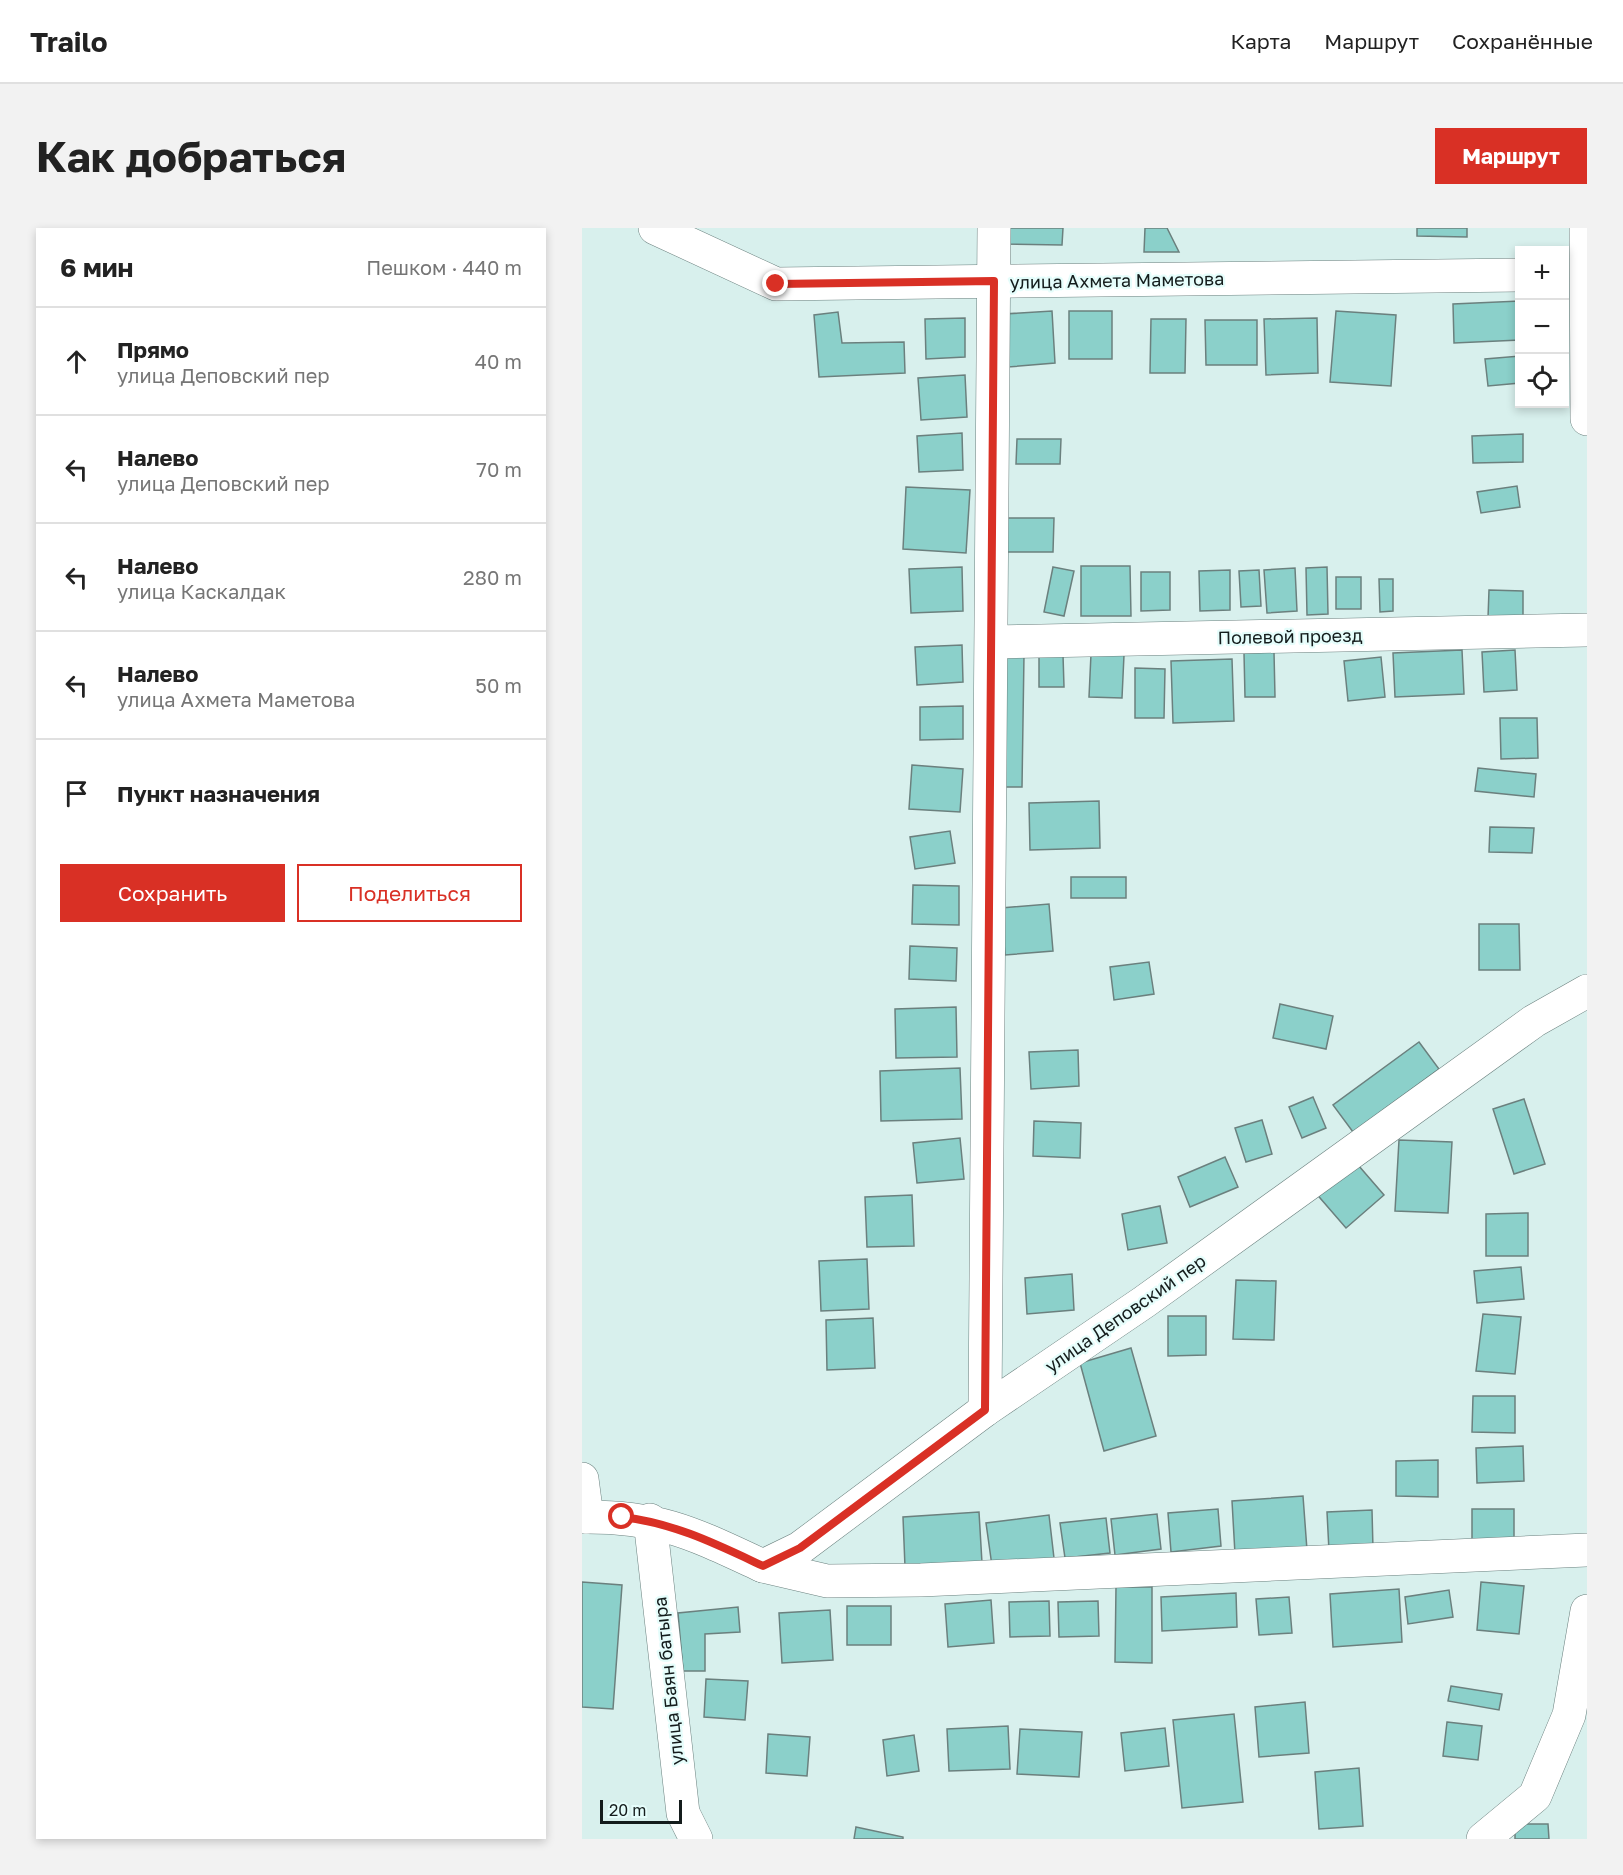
<!DOCTYPE html>
<html lang="ru">
<meta charset="utf-8">
<style>
:root{--surface:#fff;--page:#f2f2f2;--text:#222;--muted:#767676;--line:#e0e0e0;--accent:#d93025}
body{margin:0;font-family:"Golos Text",sans-serif;background:var(--page);color:var(--text)}
.controls{position:absolute;right:18px;top:18px;display:grid;overflow:hidden;border-radius:0px;box-shadow:0 3px 9px #0003}
.controls button{width:54px;height:54px;display:grid;place-items:center;padding:0;border:0;border-bottom:2px solid var(--line);background:var(--surface);color:var(--text);font:30px sans-serif}
.scale{position:absolute;left:18px;bottom:15px;width:82px;box-sizing:border-box;padding-left:6px;border:3px solid #141c1c;border-top:0;font-size:16px;line-height:21px;white-space:nowrap;color:#141c1c;-webkit-text-stroke:4px #e5fdfb;paint-order:stroke}
.stop{position:absolute;width:18px;height:18px;margin:-14px;border:4px solid #d93025;border-radius:50%;background:#fff}
.stop.end{background:#d93025;border-color:#fff;box-shadow:0 2px 6px #0008}
.list{margin:0;padding:0;list-style:none}
h2{display:flex;justify-content:space-between;align-items:center;height:78px;margin:0;padding:0 24px;font-size:26px}
h2 small{font-size:20px;font-weight:400;color:var(--muted)}
.list li{display:grid;grid-template-columns:39px 1fr auto;gap:18px;align-items:center;box-sizing:border-box;height:108px;padding:0 24px;border-top:2px solid var(--line)}
.list b{display:block;font-size:22px;white-space:nowrap}
.list p{margin:0;font-size:20px;white-space:nowrap;color:var(--muted)}
.list em{font-size:20px;font-style:normal;color:var(--muted)}
.actions{display:flex;gap:12px;padding:18px 24px}
.actions a{flex:1;padding:14px 0;border:2px solid var(--accent);border-radius:0px;text-align:center;font-size:21px;color:var(--accent)}
.actions .main{background:var(--accent);color:#fff}
.icon{flex:none;width:33px;height:33px;fill:none;stroke:currentColor;stroke-width:2;stroke-linecap:round;stroke-linejoin:round}
.map{position:relative;flex:none;width:1005px;height:1611px;overflow:hidden;border-radius:0px}
header{display:flex;align-items:center;gap:36px;box-sizing:border-box;height:84px;padding:0 30px;background:var(--surface);border-bottom:2px solid var(--line)}
header strong{font-size:28px}
nav{display:flex;gap:33px;margin-inline-start:auto;font-size:21px}
.intro{display:flex;align-items:center;justify-content:space-between;box-sizing:border-box;height:144px;padding:0 36px}
h1{margin:0;font-size:42px}
.button{padding:15px 27px;border-radius:0px;background:var(--accent);color:#fff;font-size:21px;font-weight:700}
main{display:flex;gap:36px;padding:0 36px}
aside{flex:1;background:var(--surface);border-radius:0px;box-shadow:0 3px 9px #0003}
.map>svg:first-child{display:block}
</style>
<header>
<strong>Trailo</strong>
<nav><a>Карта</a><a>Маршрут</a><a>Сохранённые</a></nav>
</header>
<div class="intro"><h1>Как добраться</h1><a class="button">Маршрут</a></div>
<main>
<aside>
<h2>6 мин<small>Пешком · 440 m</small></h2>
<ul class="list">
<li><svg class="icon" aria-label="ahead" viewBox="0 0 24 24"><path d="M12 20V5M6 11l6-6 6 6"/></svg><div><b>Прямо</b><p>улица Деповский пер</p></div><em>40 m</em></li>
<li><svg class="icon" aria-label="left" viewBox="0 0 24 24"><path d="M17 20v-9H6M10 6l-5 5 5 5"/></svg><div><b>Налево</b><p>улица Деповский пер</p></div><em>70 m</em></li>
<li><svg class="icon" aria-label="left" viewBox="0 0 24 24"><path d="M17 20v-9H6M10 6l-5 5 5 5"/></svg><div><b>Налево</b><p>улица Каскалдак</p></div><em>280 m</em></li>
<li><svg class="icon" aria-label="left" viewBox="0 0 24 24"><path d="M17 20v-9H6M10 6l-5 5 5 5"/></svg><div><b>Налево</b><p>улица Ахмета Маметова</p></div><em>50 m</em></li>
<li><svg class="icon" aria-label="arrive" viewBox="0 0 24 24"><path d="M6 21V4h12l-3 4 3 4H6"/></svg><div><b>Пункт назначения</b></div></li>
</ul>
<div class="actions"><a class="main">Сохранить</a><a>Поделиться</a></div>
</aside>
<div class="map">
<svg width="1005" height="1611" viewBox="0 0 1005 1611">
<rect width="100%" height="100%" fill="#d8f0ed"/>
<g fill="#8bd0ca" stroke="#6b807e" stroke-width="1.5">
<polygon points="423,0 481,0 480,17 423,16"/>
<polygon points="563,0 585,0 597,24 562,24"/>
<polygon points="835,0 885,0 885,9 835,8"/>
<polygon points="938,73 938,112 872,115 871,76"/>
<polygon points="470,83 473,135 426,139 422,86"/>
<rect x="487" y="83" width="43" height="48"/>
<polygon points="754,83 814,87 809,158 748,154"/>
<polygon points="256,84 260,115 322,114 323,145 237,149 232,87"/>
<polygon points="383,90 383,129 344,131 343,91"/>
<polygon points="735,90 736,145 684,147 682,91"/>
<polygon points="569,91 604,91 603,145 568,145"/>
<polygon points="623,92 675,92 675,137 624,137"/>
<polygon points="938,128 938,155 906,158 903,131"/>
<polygon points="383,147 385,189 339,192 336,150"/>
<polygon points="380,205 381,242 337,244 335,208"/>
<polygon points="941,206 941,234 891,235 890,208"/>
<polygon points="435,211 479,211 478,236 434,236"/>
<polygon points="935,258 938,279 899,285 895,264"/>
<polygon points="324,259 388,262 384,325 321,321"/>
<polygon points="423,290 472,290 471,324 423,324"/>
<polygon points="499,338 548,338 549,388 499,388"/>
<polygon points="380,339 381,383 329,385 327,341"/>
<polygon points="471,339 492,343 482,388 462,384"/>
<polygon points="745,339 746,386 725,387 724,340"/>
<polygon points="713,340 715,383 685,385 682,342"/>
<polygon points="648,342 648,382 618,383 617,343"/>
<polygon points="677,342 679,378 659,379 657,343"/>
<polygon points="559,344 588,344 588,382 559,383"/>
<rect x="754" y="349" width="25" height="32"/>
<polygon points="797,351 811,351 811,383 798,384"/>
<polygon points="907,362 941,363 941,391 906,390"/>
<polygon points="380,417 381,454 335,457 333,419"/>
<polygon points="880,422 882,466 813,469 811,425"/>
<polygon points="933,422 935,462 902,464 900,424"/>
<polygon points="692,424 693,469 663,469 662,425"/>
<polygon points="420,426 442,427 440,559 418,559"/>
<polygon points="509,426 542,427 540,470 507,469"/>
<polygon points="457,427 481,427 482,459 457,459"/>
<polygon points="799,429 803,469 766,473 762,433"/>
<polygon points="650,431 652,493 591,495 589,433"/>
<polygon points="553,440 583,441 582,490 553,490"/>
<polygon points="381,478 381,511 338,512 338,479"/>
<polygon points="918,490 955,490 956,530 919,531"/>
<polygon points="330,537 381,541 378,584 327,581"/>
<polygon points="896,540 954,546 952,569 893,563"/>
<polygon points="517,573 518,620 448,622 447,575"/>
<polygon points="908,599 952,600 950,625 907,624"/>
<polygon points="368,603 373,635 333,641 328,609"/>
<rect x="489" y="649" width="55" height="21"/>
<polygon points="331,657 377,658 377,697 330,696"/>
<polygon points="467,676 471,723 423,727 419,680"/>
<polygon points="897,696 937,696 938,742 897,742"/>
<polygon points="328,718 375,720 374,753 327,751"/>
<polygon points="567,734 572,766 532,772 528,739"/>
<polygon points="698,776 751,788 744,821 691,810"/>
<polygon points="374,779 375,829 314,830 313,781"/>
<polygon points="837,814 857,841 771,904 751,877"/>
<polygon points="496,822 497,858 449,861 447,824"/>
<polygon points="378,840 380,891 299,893 298,843"/>
<polygon points="731,869 744,900 720,910 707,879"/>
<polygon points="942,871 963,936 932,946 911,881"/>
<polygon points="680,892 690,926 664,934 653,900"/>
<polygon points="452,893 499,895 498,930 451,928"/>
<polygon points="378,910 382,951 335,955 331,915"/>
<polygon points="817,912 870,914 866,985 813,983"/>
<polygon points="643,929 656,959 608,979 596,949"/>
<polygon points="770,930 802,967 764,1000 732,963"/>
<polygon points="330,967 332,1018 285,1019 283,969"/>
<polygon points="578,978 585,1015 546,1022 540,986"/>
<polygon points="946,985 946,1028 904,1028 904,986"/>
<polygon points="285,1031 287,1081 239,1083 237,1033"/>
<polygon points="939,1039 942,1071 895,1075 892,1043"/>
<polygon points="490,1046 492,1082 445,1086 443,1050"/>
<polygon points="654,1052 694,1053 692,1112 651,1111"/>
<polygon points="901,1086 939,1089 933,1146 894,1143"/>
<polygon points="586,1088 624,1088 624,1127 586,1128"/>
<polygon points="291,1090 293,1140 245,1142 244,1092"/>
<polygon points="549,1120 574,1208 522,1223 498,1135"/>
<polygon points="891,1168 933,1168 933,1205 890,1204"/>
<polygon points="941,1218 942,1253 895,1255 894,1220"/>
<polygon points="856,1232 856,1269 814,1268 814,1233"/>
<polygon points="721,1268 725,1322 653,1326 650,1273"/>
<polygon points="636,1281 639,1318 589,1324 586,1285"/>
<rect x="890" y="1281" width="42" height="36"/>
<polygon points="790,1282 791,1321 747,1323 745,1284"/>
<polygon points="397,1284 400,1335 323,1339 321,1289"/>
<polygon points="575,1286 579,1321 533,1327 529,1291"/>
<polygon points="467,1287 472,1330 410,1338 404,1295"/>
<polygon points="524,1290 528,1325 483,1330 478,1295"/>
<polygon points="0,1354 40,1357 31,1481 0,1479"/>
<polygon points="899,1354 942,1358 937,1406 895,1402"/>
<polygon points="534,1359 570,1359 570,1435 533,1434"/>
<polygon points="817,1361 820,1414 751,1419 748,1366"/>
<polygon points="867,1362 871,1389 826,1396 823,1369"/>
<polygon points="654,1365 655,1399 580,1403 579,1369"/>
<polygon points="707,1369 710,1405 677,1407 674,1371"/>
<polygon points="409,1372 412,1415 366,1419 363,1376"/>
<polygon points="467,1373 468,1408 428,1409 427,1374"/>
<polygon points="516,1373 517,1408 477,1409 476,1374"/>
<rect x="265" y="1378" width="44" height="39"/>
<polygon points="156,1379 158,1404 123,1406 123,1443 101,1443 96,1385"/>
<polygon points="248,1382 251,1432 200,1435 197,1385"/>
<polygon points="124,1451 166,1453 163,1492 122,1489"/>
<polygon points="869,1458 920,1466 917,1482 866,1473"/>
<polygon points="723,1474 727,1525 677,1529 673,1479"/>
<polygon points="652,1486 661,1574 600,1580 591,1492"/>
<polygon points="865,1494 900,1498 896,1532 861,1528"/>
<polygon points="426,1498 428,1541 367,1543 365,1501"/>
<polygon points="583,1500 587,1538 543,1543 539,1505"/>
<polygon points="438,1501 500,1504 497,1549 435,1546"/>
<polygon points="186,1506 228,1509 225,1548 184,1545"/>
<polygon points="332,1507 337,1543 305,1548 301,1512"/>
<polygon points="777,1540 781,1598 737,1601 733,1544"/>
<polygon points="933,1596 966,1596 967,1611 933,1611"/>
<polygon points="274,1599 321,1609 321,1611 272,1611"/>
</g>
<g fill="none" stroke-linecap="round" stroke-linejoin="round">
<g stroke="#6b817f" stroke-width="34">
<g id="minor">
<polyline points="73,0 194,56 938,47"/>
<polyline points="1004,0 1005,191"/>
<polyline points="411,414 1005,402"/>
<polyline points="403,1182 412,0"/>
<polyline points="0,1251 5,1289"/>
<path d="M0,1289C79,1288 112,1306 181,1338L218,1320L403,1182L562,1074L952,793L1005,763"/>
<polyline points="68,1292 101,1585 114,1611"/>
<polyline points="181,1338 245,1353 339,1352 1005,1322"/>
<polyline points="901,1611 953,1568 987,1487 1005,1383"/>
</g>
</g>
<use href="#minor" stroke="#fff" stroke-width="33"/>
</g>
<g fill="none" stroke-linecap="round" stroke-linejoin="round">
<path stroke="#d93025" stroke-width="8" d="M40,1289C92,1295 134,1316 181,1338L218,1320L403,1182L412,53L194,56"/>
</g>
<g text-anchor="middle" dominant-baseline="central" stroke-width="4.5" stroke-linejoin="round" paint-order="stroke">
<g font-size="18" fill="#141c1c" stroke="#e5fdfb">
<text transform="translate(535 52) rotate(-1)">улица Ахмета Маметова</text>
<text transform="translate(708 408) rotate(-1)">Полевой проезд</text>
<text transform="translate(543 1085) rotate(-35)">улица Деповский пер</text>
<text transform="translate(86 1453) rotate(-96)">улица Баян батыра</text>
</g>
</g>
</svg>
<div class="controls">
<button>+</button>
<button>−</button>
<button><svg class="icon" aria-label="locate" viewBox="0 0 24 24"><circle cx="12" cy="12" r="6"/><path d="M12 2v4M12 18v4M2 12h4M18 12h4"/></svg></button>
</div>
<div class="scale">20 m</div>
<div class="stop" style="left:40px;top:1289px"></div>
<div class="stop end" style="left:194px;top:56px"></div>
</div>
</main>
